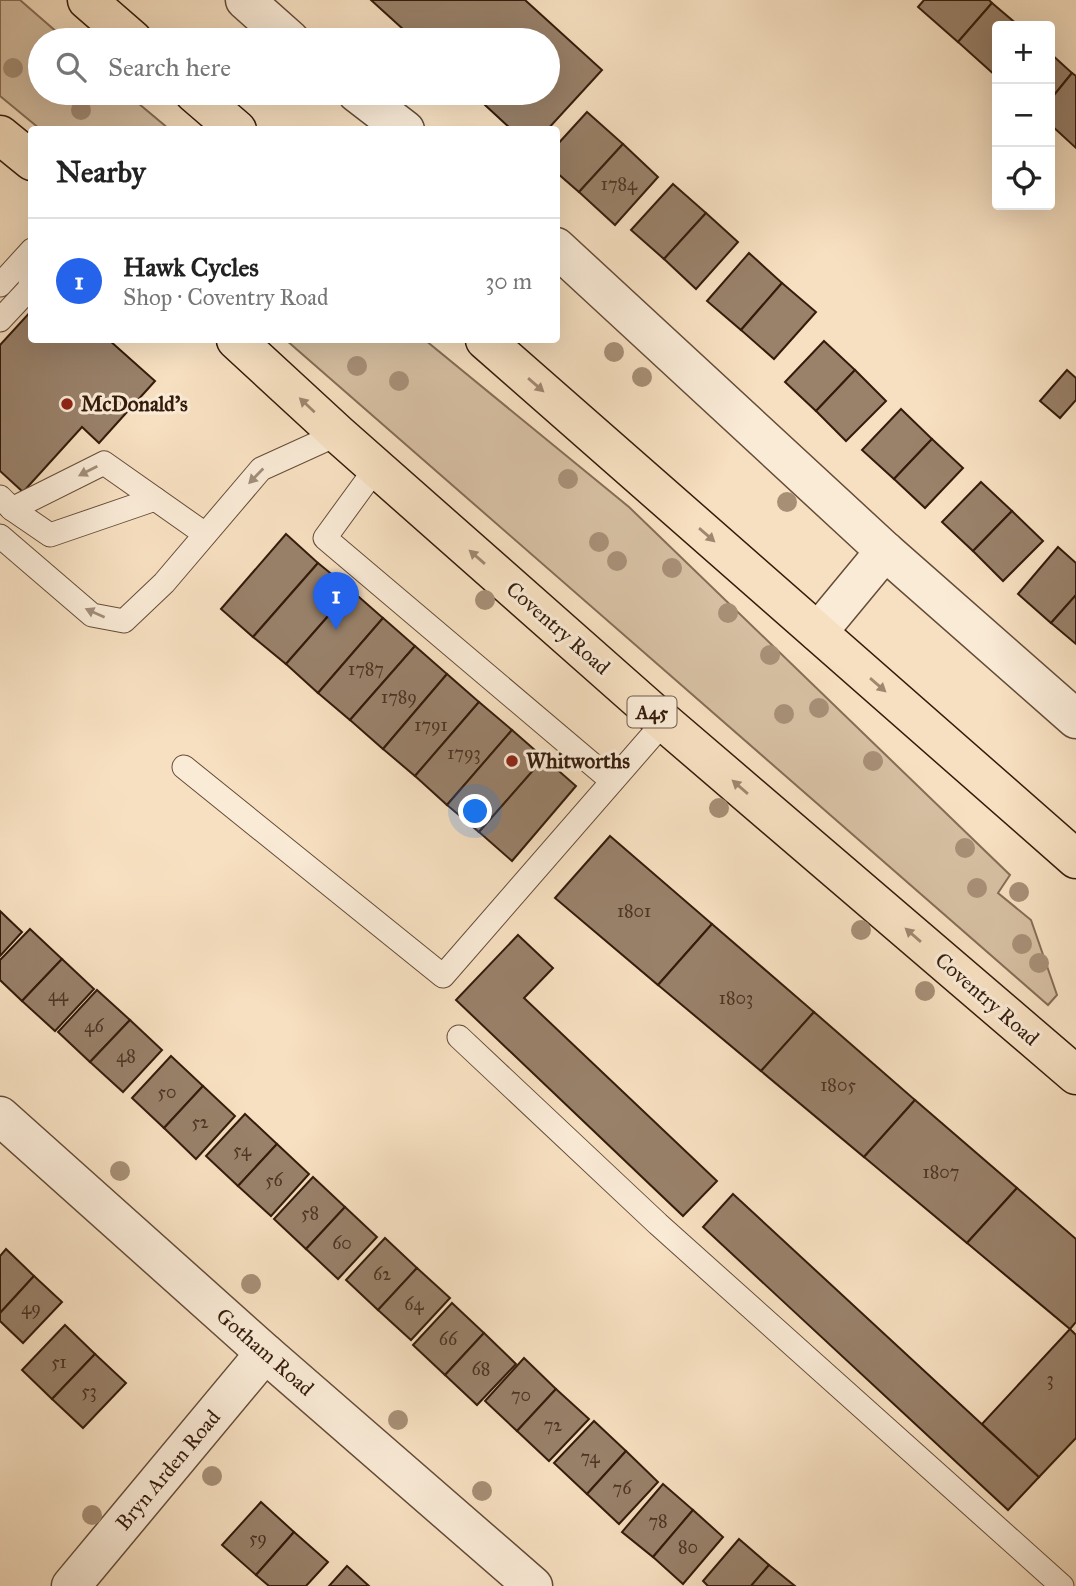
<!DOCTYPE html>
<meta charset="utf-8">
<style>
:root{--surface:#fff;--page:#f2f2f2;--text:#222;--muted:#767676;--line:#e0e0e0;--accent:#2563eb}
body{margin:0;font-family:"IM FELL Great Primer",serif;background:var(--page);color:var(--text)}
.controls{position:absolute;right:21px;top:21px;display:grid;overflow:hidden;border-radius:7px;box-shadow:0 7px 28px #0002}
.controls button{width:63px;height:63px;display:grid;place-items:center;padding:0;border:0;border-bottom:2px solid var(--line);background:var(--surface);color:var(--text);font:35px sans-serif}
.you{position:absolute;left:476px;top:812px;width:24px;height:24px;margin:-18px;border:5px solid #fff;border-radius:50%;background:#1a73e8;box-shadow:0 0 0 10px #1a73e833}
.badge{display:grid;place-items:center;width:46px;height:46px;border-radius:50%;background:var(--accent);color:#fff;font-size:23px;font-weight:700}
.pin{position:absolute;translate:-50% -58px;filter:drop-shadow(0 2px 4px #0008)}
.pin::after{content:'';position:absolute;top:37px;width:24px;height:21px;background:inherit;clip-path:polygon(0 0,100% 0,50% 100%)}
.list{margin:0;padding:0;list-style:none}
h2{display:flex;justify-content:space-between;align-items:center;height:91px;margin:0;padding:0 28px;font-size:30px}
h2 small{font-size:23px;font-weight:400;color:var(--muted)}
.list li{display:grid;grid-template-columns:46px 1fr auto;gap:21px;align-items:center;box-sizing:border-box;height:126px;padding:0 28px;border-top:2px solid var(--line)}
.list b{display:block;font-size:26px;white-space:nowrap}
.list p{margin:0;font-size:23px;white-space:nowrap;color:var(--muted)}
.list em{font-size:23px;font-style:normal;color:var(--muted)}
.icon{flex:none;width:38px;height:38px;fill:none;stroke:currentColor;stroke-width:2;stroke-linecap:round;stroke-linejoin:round}
.map{position:relative;flex:none;width:1076px;height:1586px;overflow:hidden}
.search{position:absolute;background:var(--surface);box-shadow:0 7px 28px #0002;left:28px;top:28px;width:532px;height:77px;display:flex;align-items:center;gap:18px;box-sizing:border-box;padding:0 24px;border-radius:38px;color:var(--muted);font-size:26px}
.panel{position:absolute;background:var(--surface);box-shadow:0 7px 28px #0002;left:28px;top:126px;width:532px;height:217px;border-radius:7px}
.map>svg:first-child{display:block}
</style>
<div class="map">
<svg width="1076" height="1586" viewBox="0 0 1076 1586">
<rect width="100%" height="100%" fill="#f7e0c1"/>
<filter id="stains"><feTurbulence type="fractalNoise" baseFrequency=".00286" numOctaves="4"/><feColorMatrix values="0 0 0 0 .2 0 0 0 0 .09 0 0 0 0 .02 0 0 0 .5 -.17"/></filter>
<radialGradient id="worn" r=".72"><stop offset=".6" stop-color="#630" stop-opacity="0"/><stop offset="1" stop-color="#630" stop-opacity=".3"/></radialGradient>
<g fill="#d6bfa2" stroke="#856d56" stroke-width="2">
<polygon points="0,0 20,0 66,40 40,40 40,93 126,93 169,129 40,129 0,96"/>
<polygon points="286,340 425,340 629,507 1010,875 998,893 1031,920 1057,995 1048,1005"/>
</g>
<g fill="#99816a" stroke="#341b0b" stroke-width="2">
<polygon points="371,0 525,0 602,70 547,130 512,130 472,93 548,93 548,40 415,40"/>
<polygon points="924,0 989,0 992,3 958,42 918,7"/>
<polygon points="992,3 1019,26 997,26 997,77 958,42"/>
<polygon points="1050,53 1072,73 1050,100"/>
<polygon points="1072,73 1076,76 1076,148 1050,124 1050,100"/>
<polygon points="587,112 623,144 579,192 556,172 556,146"/>
<polygon points="623,144 658,177 615,225 579,192"/>
<polygon points="673,184 706,213 664,259 631,230"/>
<polygon points="706,213 738,242 696,289 664,259"/>
<polygon points="749,253 782,283 741,330 707,301"/>
<polygon points="782,283 816,312 774,359 741,330"/>
<polygon points="32,310 32,340 109,340 155,381 99,443 82,427 23,492 0,471 0,345"/>
<polygon points="824,341 855,370 816,411 785,382"/>
<polygon points="855,370 886,401 846,441 816,411"/>
<polygon points="1067,370 1076,378 1076,400 1060,418 1040,401"/>
<polygon points="901,409 932,439 894,479 862,450"/>
<polygon points="932,439 963,468 925,508 894,479"/>
<polygon points="981,482 1012,511 973,551 942,522"/>
<polygon points="1012,511 1043,541 1003,581 973,551"/>
<polygon points="286,534 318,563 253,637 221,609"/>
<polygon points="1058,547 1076,563 1076,595 1051,623 1018,594"/>
<polygon points="318,563 351,590 286,664 253,637"/>
<polygon points="351,590 383,618 318,693 286,664"/>
<polygon points="1076,595 1076,644 1051,623"/>
<polygon points="383,618 415,646 350,720 318,693"/>
<polygon points="415,646 447,674 383,749 350,720"/>
<polygon points="447,674 479,702 415,776 383,749"/>
<polygon points="479,702 512,730 447,805 415,776"/>
<polygon points="512,730 544,758 479,832 447,805"/>
<polygon points="544,758 576,786 512,861 479,832"/>
<polygon points="610,836 712,924 658,985 555,898"/>
<polygon points="0,911 22,932 0,956"/>
<polygon points="712,924 814,1012 761,1071 658,985"/>
<polygon points="30,929 62,959 22,1001 0,980 0,960"/>
<polygon points="518,935 553,968 524,998 717,1181 683,1216 456,1000"/>
<polygon points="62,959 94,989 55,1031 22,1001"/>
<polygon points="97,990 130,1020 90,1062 58,1032"/>
<polygon points="814,1012 915,1100 864,1157 761,1071"/>
<polygon points="130,1020 162,1050 123,1092 90,1062"/>
<polygon points="171,1056 203,1086 164,1128 132,1098"/>
<polygon points="203,1086 235,1116 196,1159 164,1128"/>
<polygon points="915,1100 1017,1188 967,1243 864,1157"/>
<polygon points="245,1114 277,1144 238,1186 206,1156"/>
<polygon points="277,1144 309,1174 271,1216 238,1186"/>
<polygon points="313,1177 345,1207 306,1249 274,1219"/>
<polygon points="1017,1188 1076,1239 1076,1322 1070,1329 967,1243"/>
<polygon points="733,1194 1039,1477 1008,1510 703,1227"/>
<polygon points="345,1207 377,1237 338,1279 306,1249"/>
<polygon points="385,1238 417,1268 378,1310 346,1280"/>
<polygon points="6,1249 34,1276 0,1313 0,1256"/>
<polygon points="417,1268 450,1298 411,1340 378,1310"/>
<polygon points="34,1276 62,1302 23,1343 0,1321 0,1313"/>
<polygon points="452,1303 484,1333 445,1375 413,1345"/>
<polygon points="65,1325 95,1354 52,1399 22,1370"/>
<polygon points="1070,1329 1076,1335 1076,1438 1039,1477 982,1424"/>
<polygon points="484,1333 516,1364 477,1405 445,1375"/>
<polygon points="95,1354 126,1383 83,1428 52,1399"/>
<polygon points="524,1358 556,1389 517,1431 485,1401"/>
<polygon points="556,1389 589,1419 549,1461 517,1431"/>
<polygon points="594,1421 626,1451 587,1494 554,1463"/>
<polygon points="626,1451 658,1482 619,1524 587,1494"/>
<polygon points="663,1484 693,1510 653,1557 622,1532"/>
<polygon points="261,1502 294,1532 256,1575 222,1545"/>
<polygon points="693,1510 723,1537 683,1584 653,1557"/>
<polygon points="294,1532 328,1562 306,1586 269,1586 256,1575"/>
<polygon points="739,1539 769,1565 751,1586 708,1586 703,1581"/>
<polygon points="769,1565 795,1586 751,1586"/>
<polygon points="347,1566 369,1586 329,1586"/>
</g>
<g fill="none" stroke-linecap="round" stroke-linejoin="round">
<g stroke="#654c38" stroke-width="25">
<g id="service">
<polyline points="0,285 32,250"/>
<polyline points="0,320 29,289 32,276"/>
<polyline points="376,468 325,538 612,781"/>
<polyline points="0,497 12,509 104,463 205,534"/>
<polyline points="12,509 50,535 155,499"/>
<polyline points="0,536 92,615 124,621 164,583 261,469 338,434"/>
<polyline points="184,767 443,976 664,722"/>
<polyline points="459,1037 658,1224 1062,1586"/>
</g>
</g>
<g stroke="#654c38" stroke-width="41">
<g id="minor">
<polyline points="245,0 290,40"/>
<polyline points="357,93 405,130"/>
<polyline points="556,247 885,551 1076,719"/>
<polyline points="818,632 885,551"/>
<polyline points="0,1116 265,1353 533,1586"/>
<polyline points="71,1586 265,1353"/>
</g>
</g>
<g stroke="#341b0b" stroke-width="41">
<g id="trunk">
<polyline points="87,0 133,40"/>
<polyline points="194,93 237,130"/>
<polyline points="0,135 32,161"/>
<polyline points="236,340 338,434 664,722 1076,1075"/>
<polyline points="485,340 1076,859"/>
</g>
</g>
<use href="#service" stroke="#faebd7" stroke-width="23"/>
<use href="#minor" stroke="#faebd7" stroke-width="38"/>
<use href="#trunk" stroke="#f7e0c1" stroke-width="38"/>
</g>
<g fill="#a78f76">
<circle cx="13" cy="68" r="10"/>
<circle cx="81" cy="110" r="10"/>
<circle cx="614" cy="352" r="10"/>
<circle cx="357" cy="366" r="10"/>
<circle cx="642" cy="377" r="10"/>
<circle cx="399" cy="381" r="10"/>
<circle cx="568" cy="479" r="10"/>
<circle cx="787" cy="502" r="10"/>
<circle cx="599" cy="542" r="10"/>
<circle cx="617" cy="561" r="10"/>
<circle cx="672" cy="568" r="10"/>
<circle cx="485" cy="600" r="10"/>
<circle cx="728" cy="613" r="10"/>
<circle cx="770" cy="655" r="10"/>
<circle cx="819" cy="708" r="10"/>
<circle cx="784" cy="714" r="10"/>
<circle cx="873" cy="761" r="10"/>
<circle cx="719" cy="808" r="10"/>
<circle cx="965" cy="848" r="10"/>
<circle cx="977" cy="888" r="10"/>
<circle cx="1019" cy="892" r="10"/>
<circle cx="861" cy="930" r="10"/>
<circle cx="1022" cy="944" r="10"/>
<circle cx="1039" cy="963" r="10"/>
<circle cx="925" cy="991" r="10"/>
<circle cx="120" cy="1171" r="10"/>
<circle cx="251" cy="1284" r="10"/>
<circle cx="398" cy="1420" r="10"/>
<circle cx="212" cy="1476" r="10"/>
<circle cx="482" cy="1491" r="10"/>
<circle cx="92" cy="1515" r="10"/>
</g>
<defs><path id="oneway-solid" d="M-6-.8H1V-3.2L6.5 0L1 3.2V.8H-6Z" transform="scale(1.75)"/></defs>
<g fill="#9f876f">
<use href="#oneway-solid" transform="translate(536 385) rotate(41)"/>
<use href="#oneway-solid" transform="translate(307 405) rotate(-137)"/>
<use href="#oneway-solid" transform="translate(707 535) rotate(41)"/>
<use href="#oneway-solid" transform="translate(477 557) rotate(-139)"/>
<use href="#oneway-solid" transform="translate(878 685) rotate(41)"/>
<use href="#oneway-solid" transform="translate(740 787) rotate(-139)"/>
<use href="#oneway-solid" transform="translate(913 935) rotate(-139)"/>
</g>
<g fill="#a18d7b">
<use href="#oneway-solid" transform="translate(88 471) rotate(153)"/>
<use href="#oneway-solid" transform="translate(256 476) rotate(134)"/>
<use href="#oneway-solid" transform="translate(95 613) rotate(-156)"/>
</g>
<g fill="#8f2418" stroke="#faebd7" stroke-width="2.5">
<circle cx="67" cy="404" r="7"/>
<circle cx="512" cy="761" r="7"/>
</g>
<g text-anchor="middle" dominant-baseline="central" stroke-width="6" stroke-linejoin="round" paint-order="stroke">
<g font-size="18" fill="#4d3423">
<text x="619" y="184">1784</text>
<text x="366" y="669">1787</text>
<text x="399" y="697">1789</text>
<text x="431" y="725">1791</text>
<text x="464" y="753">1793</text>
<text x="634" y="911">1801</text>
<text x="58" y="995">44</text>
<text x="736" y="998">1803</text>
<text x="94" y="1026">46</text>
<text x="126" y="1056">48</text>
<text x="838" y="1085">1805</text>
<text x="167" y="1092">50</text>
<text x="200" y="1122">52</text>
<text x="242" y="1150">54</text>
<text x="941" y="1172">1807</text>
<text x="274" y="1180">56</text>
<text x="310" y="1213">58</text>
<text x="342" y="1243">60</text>
<text x="382" y="1274">62</text>
<text x="414" y="1304">64</text>
<text x="31" y="1308">49</text>
<text x="448" y="1339">66</text>
<text x="59" y="1362">51</text>
<text x="481" y="1369">68</text>
<text x="1050" y="1379">3</text>
<text x="89" y="1391">53</text>
<text x="521" y="1395">70</text>
<text x="553" y="1425">72</text>
<text x="590" y="1457">74</text>
<text x="622" y="1488">76</text>
<text x="658" y="1521">78</text>
<text x="258" y="1538">59</text>
<text x="688" y="1547">80</text>
</g>
<rect fill="#faebd7" stroke="#6f5948" stroke-width="2" x="627.5" y="696.5" width="49" height="31" rx="5"/>
<g font-size="19" font-weight="bold" fill="#341b0b">
<text x="652" y="712">A45</text>
</g>
<g font-size="21" font-weight="bold" fill="#341b0b" stroke="#faebd7" text-anchor="start">
<text x="81" y="404">McDonald's</text>
<text x="526" y="761">Whitworths</text>
</g>
<g font-size="21" fill="#341b0b" stroke="#faebd7">
<text transform="translate(558 628) rotate(41)">Coventry Road</text>
<text transform="translate(987 999) rotate(41)">Coventry Road</text>
<text transform="translate(265 1352) rotate(41)">Gotham Road</text>
<text transform="translate(168 1470) rotate(-50)">Bryn Arden Road</text>
</g>
</g>
<rect width="100%" height="100%" filter="url(#stains)"/>
<rect width="100%" height="100%" fill="url(#worn)"/>
</svg>
<div class="controls">
<button>+</button>
<button>−</button>
<button><svg class="icon" aria-label="locate" viewBox="0 0 24 24"><circle cx="12" cy="12" r="6"/><path d="M12 2v4M12 18v4M2 12h4M18 12h4"/></svg></button>
</div>
<div class="you"></div>
<div class="pin badge" style="left:336px;top:630px">1</div>
<div class="search"><svg class="icon" aria-label="search" viewBox="0 0 24 24"><circle cx="10" cy="10" r="6"/><path d="M15 15l6 6"/></svg>Search here</div>
<section class="panel">
<h2>Nearby<small></small></h2>
<ul class="list">
<li><span class="badge">1</span><div><b>Hawk Cycles</b><p>Shop · Coventry Road</p></div><em>30 m</em></li>
</ul>
</section>
</div>
